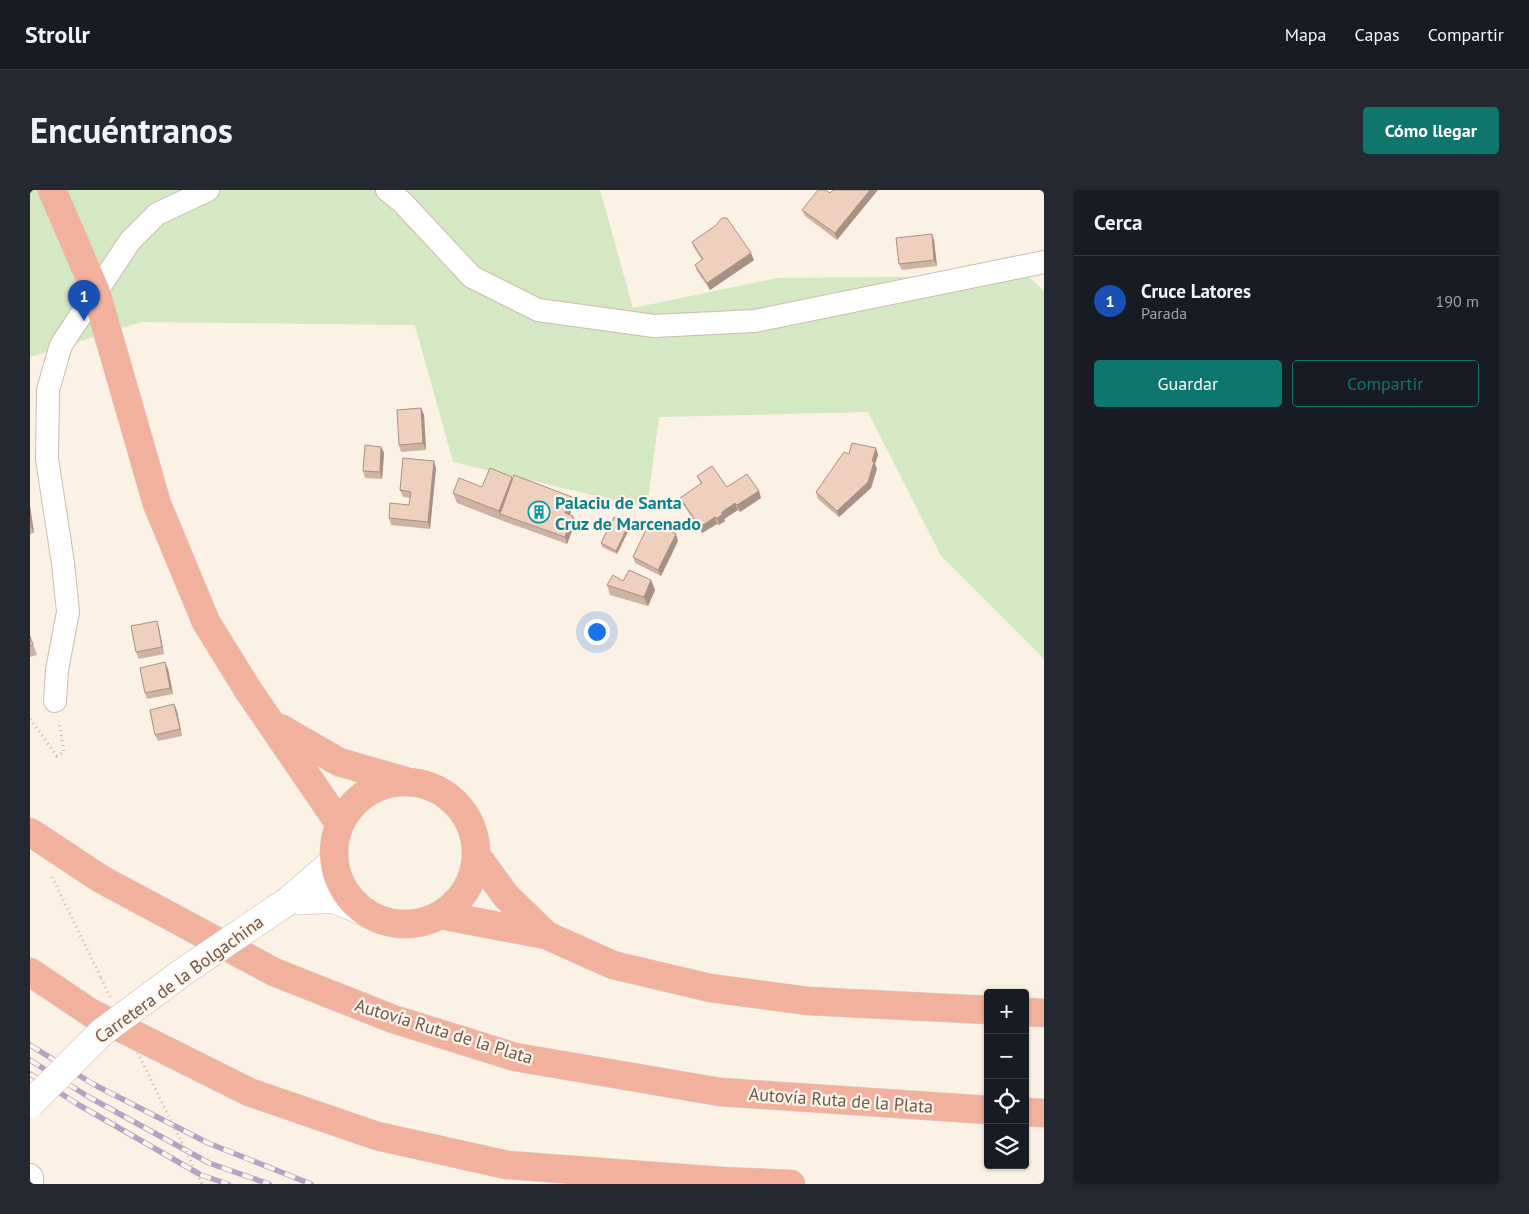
<!DOCTYPE html>
<html lang="es">
<meta charset="utf-8">
<style>
:root{--surface:#171b24;--page:#242831;--text:#f1f3f6;--muted:#9ea1a6;--line:#363941;--accent:#0f766e}
body{margin:0;font-family:"PT Sans",sans-serif;background:var(--page);color:var(--text)}
.controls{position:absolute;right:15px;bottom:15px;display:grid;overflow:hidden;border-radius:5px;box-shadow:0 1px 4px #0004}
.controls button{width:45px;height:45px;display:grid;place-items:center;padding:0;border:0;border-bottom:1px solid var(--line);background:var(--surface);color:var(--text);font:25px sans-serif}
.you{position:absolute;left:566px;top:441px;width:18px;height:18px;margin:-12px;border:4px solid #fff;border-radius:50%;background:#1a73e8;box-shadow:0 0 0 8px #1a73e833}
.badge{display:grid;place-items:center;width:32px;height:32px;border-radius:50%;background:var(--accent);color:#fff;font-size:16px;font-weight:700}
.pin{position:absolute;translate:-50% -41px;filter:drop-shadow(0 1px 2px #0008)}
.pin::after{content:'';position:absolute;top:26px;width:18px;height:15px;background:inherit;clip-path:polygon(0 0,100% 0,50% 100%)}
.list{margin:0;padding:0;list-style:none}
h2{display:flex;justify-content:space-between;align-items:center;height:65px;margin:0;padding:0 20px;font-size:21px}
h2 small{font-size:16px;font-weight:400;color:var(--muted)}
.list li{display:grid;grid-template-columns:32px 1fr auto;gap:15px;align-items:center;box-sizing:border-box;height:90px;padding:0 20px;border-top:1px solid var(--line)}
.list b{display:block;font-size:19px;white-space:nowrap}
.list p{margin:0;font-size:16px;white-space:nowrap;color:var(--muted)}
.list em{font-size:16px;font-style:normal;color:var(--muted)}
.actions{display:flex;gap:10px;padding:15px 20px}
.actions a{flex:1;padding:11px 0;border:1px solid var(--accent);border-radius:5px;text-align:center;font-size:18px;color:var(--accent)}
.actions .main{background:var(--accent);color:#fff}
.icon{flex:none;width:28px;height:28px;fill:none;stroke:currentColor;stroke-width:2;stroke-linecap:round;stroke-linejoin:round}
.map{position:relative;flex:none;width:1014px;height:994px;overflow:hidden;border-radius:5px}
header{display:flex;align-items:center;gap:30px;box-sizing:border-box;height:70px;padding:0 25px;background:var(--surface);border-bottom:1px solid var(--line)}
header strong{font-size:24px}
nav{display:flex;gap:28px;margin-inline-start:auto;font-size:18px}
.intro{display:flex;align-items:center;justify-content:space-between;box-sizing:border-box;height:120px;padding:0 30px}
h1{margin:0;font-size:35px}
.button{padding:12px 22px;border-radius:5px;background:var(--accent);color:#fff;font-size:18px;font-weight:700}
main{display:flex;gap:30px;padding:0 30px}
aside{flex:1;background:var(--surface);border-radius:5px;box-shadow:0 1px 4px #0004}
.map>svg:first-child{display:block}
</style>
<header>
<strong>Strollr</strong>
<nav><a>Mapa</a><a>Capas</a><a>Compartir</a></nav>
</header>
<div class="intro"><h1>Encuéntranos</h1><a class="button">Cómo llegar</a></div>
<main>
<div class="map">
<svg width="1014" height="994" viewBox="0 0 1014 994">
<rect width="100%" height="100%" fill="#fbf1e4"/>
<polygon fill="#d3e8c3" points="0,0 570,0 603,118 747,88 998,86 1014,101 1014,469 911,366 838,222 629,227 617,318 423,272 385,135 111,132 0,167"/>
<g fill="none" stroke-linecap="round" stroke-linejoin="round">
<g stroke="#cebbae" stroke-width="24">
<g id="street">
<polyline points="357,0 372,12 442,87 508,120 624,136 725,131 1014,72"/>
<polyline points="25,511 27,480 38,422 33,373 17,269 18,200 31,155 100,51 127,24 178,0"/>
<polyline points="0,985 2,987 2,994"/>
</g>
</g>
<g stroke="#d1baab" stroke-width="29">
<g id="secondary">
<polyline points="258,711 304,709 333,721"/>
<polyline points="258,711 303,672"/>
</g>
</g>
<g stroke="#d8d0cd" stroke-width="29">
<g id="highway">
<polyline points="22,0 66,102 127,314 176,432 218,500 309,633"/>
<polyline points="250,538 309,572 375,591"/>
<circle cx="375" cy="663" r="71"/>
<polyline points="446,665 476,706 516,745"/>
<polyline points="71,689 244,782 363,829 485,867 690,902 958,920"/>
<polyline points="411,725 516,745 583,775 680,798 778,811 958,820"/>
<polyline points="0,782 61,823 219,902 347,946 477,975 691,991 761,994"/>
<polyline points="995,822 1014,823"/>
<polyline points="995,922 1014,923"/>
</g>
</g>
<g stroke="#d4b2a0" stroke-width="3" stroke-dasharray="1 4" stroke-linecap="butt">
<polyline points="0,529 27,566 34,562 29,531"/>
<polyline points="22,687 71,788"/>
</g>
<use href="#street" stroke="#fff" stroke-width="22"/>
<use href="#secondary" stroke="#fff" stroke-width="28"/>
<use href="#highway" stroke="#f2b19d" stroke-width="28"/>
<g stroke="#b4a3c4" stroke-width="5.5">
<g id="rail">
<polyline points="0,855 63,894 178,953 281,994"/>
<polyline points="0,870 57,906 179,973 239,994"/>
<polyline points="0,884 49,915 171,985 198,994"/>
</g>
</g>
<use href="#rail" stroke="#fef5ea" stroke-width="4" stroke-dasharray="11" stroke-linecap="butt"/>
<g stroke="#d1baab" stroke-width="29" stroke-linecap="butt">
<polyline id="secondary-bridge" points="0,914 72,842 153,782 258,711"/>
</g>
<g stroke="#d8d0cd" stroke-width="29" stroke-linecap="butt">
<polyline id="highway-bridge" points="0,642 71,689"/>
</g>
<g stroke="#d4b2a0" stroke-width="3" stroke-dasharray="1 4" stroke-linecap="butt">
<polyline points="71,788 80,807"/>
<polyline points="101,849 172,994"/>
</g>
<use href="#secondary-bridge" stroke="#fff" stroke-width="28"/>
<use href="#highway-bridge" stroke="#f2b19d" stroke-width="28"/>
</g>
<g fill="#ceb2a3">
<polygon points="800,3 807,50 775,26 772,20"/>
<polygon points="904,50 907,76 872,80 869,74"/>
<polygon points="662,52 724,70 680,100 667,81 665,75 672,70 664,58"/>
<polygon points="391,218 394,225 396,260 371,262 369,255"/>
<polygon points="351,257 354,263 352,289 335,288 333,281"/>
<polygon points="846,258 848,265 845,274 847,279 841,298 809,327 788,309 786,302 819,264"/>
<polygon points="406,278 400,339 361,335 359,328 379,315 380,308 373,307 370,300"/>
<polygon points="667,286 697,297 729,301 731,308 710,322 708,320 694,329 695,331 689,335 687,334 672,343 653,314 650,308 671,294"/>
<polygon points="483,289 542,307 544,313 540,325 543,326 545,333 537,354 473,331 427,313 423,303 452,297"/>
<polygon points="0,316 4,343 0,344"/>
<polygon points="599,334 600,337 587,364 572,357 571,353"/>
<polygon points="648,351 631,386 605,373 603,367"/>
<polygon points="621,390 625,400 618,416 580,405 577,395 593,391"/>
<polygon points="129,438 134,464 109,469 106,462"/>
<polygon points="0,446 7,465 0,467"/>
<polygon points="138,479 143,504 117,509 115,503"/>
<polygon points="144,514 147,521 152,546 128,551 125,545"/>
</g>
<g fill="#a79184">
<polygon points="840,0 848,0 807,50 805,43"/>
<polygon points="902,44 904,50 907,76 904,70"/>
<polygon points="721,63 724,70 680,100 677,93"/>
<polygon points="391,218 394,225 396,260 393,253"/>
<polygon points="351,257 354,263 352,289 350,282"/>
<polygon points="846,258 848,265 845,274 847,279 841,298 809,327 807,321 842,271"/>
<polygon points="404,271 406,278 400,339 398,332"/>
<polygon points="482,287 486,297 470,324 469,321"/>
<polygon points="729,301 731,308 710,322 707,315"/>
<polygon points="542,307 544,313 538,330 535,323"/>
<polygon points="705,313 708,320 694,329 695,331 689,335 687,328 692,322"/>
<polygon points="0,316 4,343 1,337 0,326"/>
<polygon points="543,326 545,333 537,354 535,347"/>
<polygon points="685,327 687,334 672,343 670,337"/>
<polygon points="599,334 600,337 587,364 586,361"/>
<polygon points="646,344 648,351 631,386 628,380"/>
<polygon points="621,390 625,400 618,416 614,407"/>
<polygon points="127,431 129,438 134,464 132,457"/>
<polygon points="135,472 138,479 143,504 140,498"/>
<polygon points="144,514 147,521 152,546 150,539"/>
</g>
<g fill="#efcfbd" stroke="#a79184">
<polygon points="788,0 795,0 800,3 803,0 840,0 805,43 772,20"/>
<polygon points="692,28 697,28 721,63 677,93 665,75 673,69 662,52 685,36"/>
<polygon points="902,44 904,70 869,74 866,48"/>
<polygon points="391,218 393,253 369,255 367,220"/>
<polygon points="822,253 846,258 842,271 844,272 838,292 807,321 786,302 814,262 819,264"/>
<polygon points="335,255 351,257 350,282 333,281"/>
<polygon points="373,268 404,271 398,332 359,328 360,313 379,315 381,302 370,300"/>
<polygon points="682,276 697,297 717,284 729,301 707,315 705,313 692,322 692,325 687,328 685,327 670,337 650,308 672,293 667,286"/>
<polygon points="460,278 482,287 469,321 423,303 429,288 452,297"/>
<polygon points="484,285 542,307 535,323 543,326 535,347 470,324"/>
<polygon points="584,327 599,334 586,361 571,353"/>
<polygon points="620,331 646,344 628,380 603,367"/>
<polygon points="599,380 621,390 614,407 577,395 583,385 593,391"/>
<polygon points="127,431 132,457 106,462 101,436"/>
<polygon points="0,446 3,455 0,456"/>
<polygon points="135,472 140,498 115,503 110,478"/>
<polygon points="144,514 150,539 125,545 120,520"/>
</g>
<defs>
<g id="building-ring" transform="scale(1.125)"><circle r="9.5" fill="#fef5ea" stroke="#0f9aa8" stroke-width="1.5"/><path d="M-4-6H4V6H1V3H-1V6H-4ZM-2.5-4.3h1.7v1.8h-1.7ZM.8-4.3h1.7v1.8H.8ZM-2.5-1h1.7V.8h-1.7ZM.8-1h1.7V.8H.8Z" fill="#0f9aa8"/></g>
</defs>
<g fill-rule="evenodd">
<use href="#building-ring" x="509" y="322"/>
</g>
<g text-anchor="middle" dominant-baseline="central" stroke-width="4.5" stroke-linejoin="round" paint-order="stroke">
<g font-size="18" font-weight="bold" fill="#0d838f" stroke="#fef5ea" text-anchor="start">
<text x="525" y="312">Palaciu de Santa<tspan x="525" dy="21">Cruz de Marcenado</tspan></text>
</g>
<g font-size="18" fill="#72574b" stroke="#fef5ea">
<text transform="translate(149 789) rotate(-36)">Carretera de la Bolgachina</text>
<text transform="translate(414 841) rotate(17)">Autovía Ruta de la Plata</text>
<text transform="translate(811 910) rotate(4)">Autovía Ruta de la Plata</text>
</g>
</g>
</svg>
<div class="controls">
<button>+</button>
<button>−</button>
<button><svg class="icon" aria-label="locate" viewBox="0 0 24 24"><circle cx="12" cy="12" r="6"/><path d="M12 2v4M12 18v4M2 12h4M18 12h4"/></svg></button>
<button><svg class="icon" aria-label="layers" viewBox="0 0 24 24"><path d="M12 4l9 5-9 5-9-5zM3 14l9 5 9-5"/></svg></button>
</div>
<div class="you"></div>
<div class="pin badge" style="left:54px;top:131px;background:#1a4fb4">1</div>
</div>
<aside>
<h2>Cerca<small></small></h2>
<ul class="list">
<li><span class="badge" style="background:#1a4fb4">1</span><div><b>Cruce Latores</b><p>Parada</p></div><em>190 m</em></li>
</ul>
<div class="actions"><a class="main">Guardar</a><a>Compartir</a></div>
</aside>
</main>
